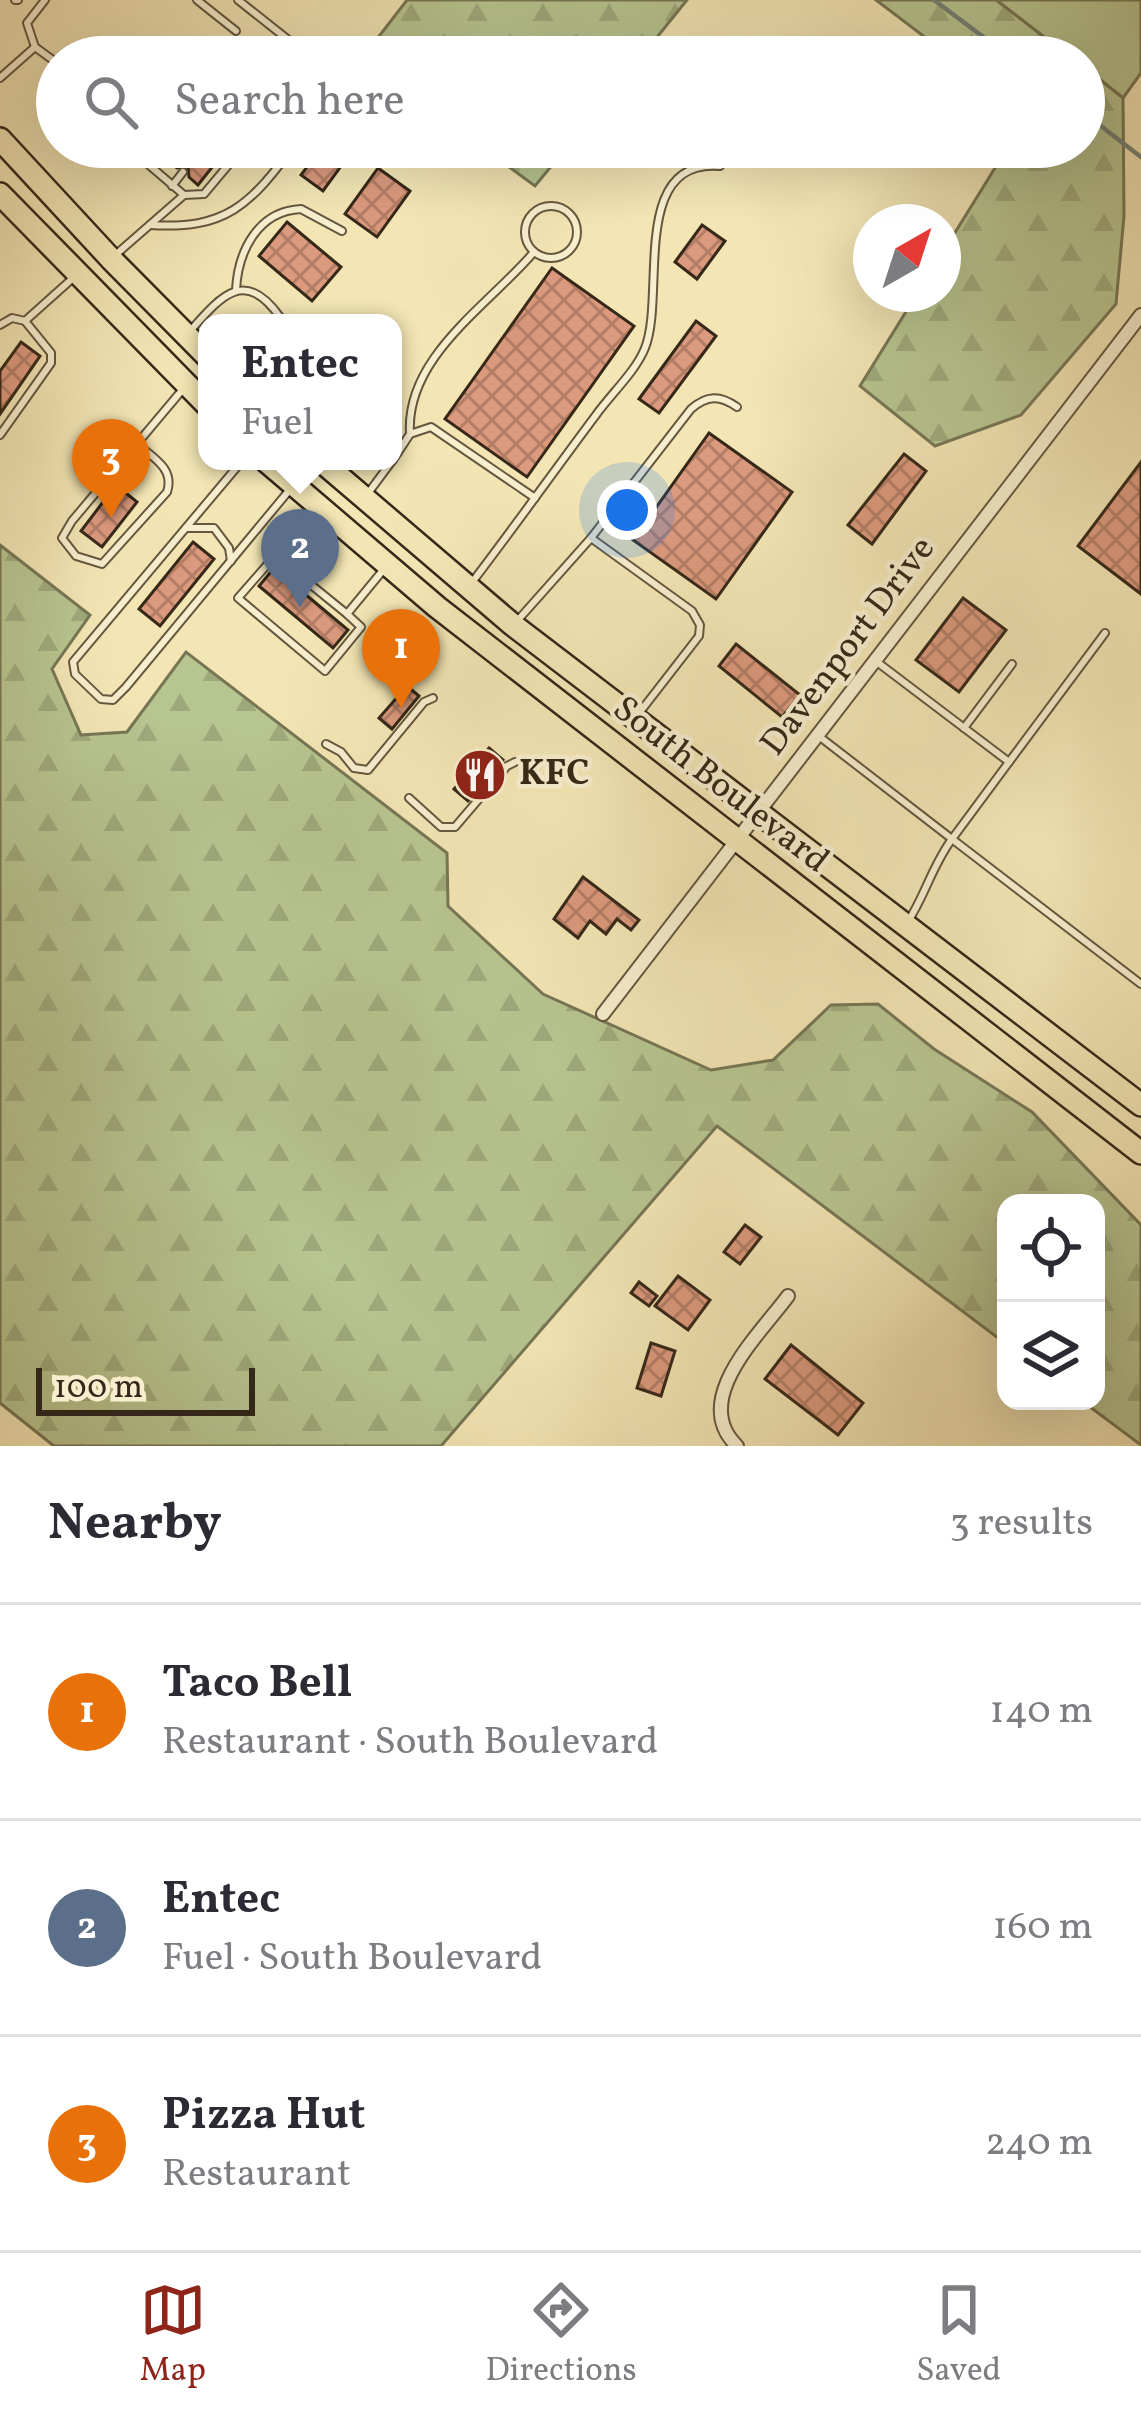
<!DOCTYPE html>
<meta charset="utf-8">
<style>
:root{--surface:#fff;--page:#f7f7f7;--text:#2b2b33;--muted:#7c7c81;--line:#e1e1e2;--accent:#8f2418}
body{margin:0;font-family:Vollkorn,serif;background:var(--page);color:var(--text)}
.controls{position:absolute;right:36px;bottom:36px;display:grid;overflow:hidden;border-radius:24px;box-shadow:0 12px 48px #0002}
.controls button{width:108px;height:108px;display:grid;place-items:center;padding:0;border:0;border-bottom:3px solid var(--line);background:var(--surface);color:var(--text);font:60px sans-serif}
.compass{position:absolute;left:853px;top:204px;width:108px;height:108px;border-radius:50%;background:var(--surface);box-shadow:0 12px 48px #0002;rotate:39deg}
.scale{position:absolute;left:36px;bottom:30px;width:219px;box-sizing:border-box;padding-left:12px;border:6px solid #362818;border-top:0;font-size:33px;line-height:42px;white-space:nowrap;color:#362818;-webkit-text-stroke:9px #f7eece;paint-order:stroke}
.you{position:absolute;left:627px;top:510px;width:42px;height:42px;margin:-30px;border:9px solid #fff;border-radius:50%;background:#1a73e8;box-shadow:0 0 0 18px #1a73e833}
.badge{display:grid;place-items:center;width:78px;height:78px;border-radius:50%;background:var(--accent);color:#fff;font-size:39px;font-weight:700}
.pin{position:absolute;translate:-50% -99px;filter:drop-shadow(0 3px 6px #0008)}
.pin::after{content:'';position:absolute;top:63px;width:42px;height:36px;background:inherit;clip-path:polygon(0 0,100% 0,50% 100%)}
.popup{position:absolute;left:198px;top:314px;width:204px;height:156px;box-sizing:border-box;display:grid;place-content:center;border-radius:24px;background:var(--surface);filter:drop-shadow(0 3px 9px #0005);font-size:39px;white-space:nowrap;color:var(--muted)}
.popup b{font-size:45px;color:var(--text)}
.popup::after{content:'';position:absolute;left:50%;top:100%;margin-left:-24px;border:24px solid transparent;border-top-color:var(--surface)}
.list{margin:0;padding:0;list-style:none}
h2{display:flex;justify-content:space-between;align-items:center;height:156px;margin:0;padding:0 48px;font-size:51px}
h2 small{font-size:39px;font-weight:400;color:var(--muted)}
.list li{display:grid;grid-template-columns:78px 1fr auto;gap:36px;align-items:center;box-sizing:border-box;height:216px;padding:0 48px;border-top:3px solid var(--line)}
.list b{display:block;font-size:45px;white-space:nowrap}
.list p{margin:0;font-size:39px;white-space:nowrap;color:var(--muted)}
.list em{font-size:39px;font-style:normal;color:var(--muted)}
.icon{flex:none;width:66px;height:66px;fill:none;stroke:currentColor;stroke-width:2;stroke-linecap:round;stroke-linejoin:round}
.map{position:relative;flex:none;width:1141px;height:1446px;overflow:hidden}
.search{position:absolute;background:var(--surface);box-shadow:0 12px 48px #0002;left:36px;right:36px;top:36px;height:132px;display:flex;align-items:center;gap:30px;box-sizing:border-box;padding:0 42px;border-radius:66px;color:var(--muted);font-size:45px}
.sheet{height:804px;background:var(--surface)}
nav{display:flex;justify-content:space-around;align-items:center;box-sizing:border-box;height:168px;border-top:3px solid var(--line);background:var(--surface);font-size:33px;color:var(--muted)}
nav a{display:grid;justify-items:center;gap:6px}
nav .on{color:var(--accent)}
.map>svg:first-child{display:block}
</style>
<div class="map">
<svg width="1141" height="1446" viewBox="0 0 1141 1446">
<defs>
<pattern id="forest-firs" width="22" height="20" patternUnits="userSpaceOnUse" patternTransform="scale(3)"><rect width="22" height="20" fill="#b7c590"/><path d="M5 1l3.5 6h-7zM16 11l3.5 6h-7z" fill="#9ea97b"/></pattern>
<pattern id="building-cross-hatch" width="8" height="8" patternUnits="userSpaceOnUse" patternTransform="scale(3)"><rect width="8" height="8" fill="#db997d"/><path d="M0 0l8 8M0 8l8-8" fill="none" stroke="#b27d65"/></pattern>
</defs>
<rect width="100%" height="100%" fill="#f3e5b4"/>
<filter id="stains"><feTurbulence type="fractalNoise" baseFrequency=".00167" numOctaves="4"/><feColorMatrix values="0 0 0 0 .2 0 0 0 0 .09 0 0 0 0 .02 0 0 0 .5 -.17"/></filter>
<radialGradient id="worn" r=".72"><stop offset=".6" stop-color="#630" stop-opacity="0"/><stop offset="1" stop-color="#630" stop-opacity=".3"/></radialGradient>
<polygon fill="#b7c590" stroke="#767654" stroke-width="3" points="996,0 1141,0 1141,73 1123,98 1084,67 1084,57 1070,57"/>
<g fill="url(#forest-firs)" stroke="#767654" stroke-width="3">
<polygon points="407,0 687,0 641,57 363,57"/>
<polygon points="876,0 996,0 1070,57 951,57"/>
<polygon points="1084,67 1123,98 1124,216 1116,304 1021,415 935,446 860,386 917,294 943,294 943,252 1008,147 1084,147"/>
<polygon points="482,147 567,147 535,186"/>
<polygon points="0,545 90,615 52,669 81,735 127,732 186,652 447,853 448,906 543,994 711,1070 773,1060 831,1005 878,1004 934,1049 1032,1112 1141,1225 1141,1445 1082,1401 1096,1401 1096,1203 1006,1203 1006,1344 717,1126 441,1446 54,1446 0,1403"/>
</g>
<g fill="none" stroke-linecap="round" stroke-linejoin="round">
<g stroke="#738275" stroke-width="4.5">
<polyline points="934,0 1010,57"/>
<polyline points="1084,113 1141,157"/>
</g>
</g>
<g fill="url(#building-cross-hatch)" stroke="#362818" stroke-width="3">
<polygon points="151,147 194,147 197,155 207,153 217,161 198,185 189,177 188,167 177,168"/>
<polygon points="322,147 355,147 323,191 301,175"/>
<polygon points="386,147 423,147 407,166"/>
<polygon points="378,168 410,191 377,237 345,214"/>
<polygon points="287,222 341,267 312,301 259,256"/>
<polygon points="702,225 725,241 697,279 675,262"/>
<polygon points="552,268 634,326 527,477 445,419"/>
<polygon points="696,321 716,336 659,413 639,399"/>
<polygon points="21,342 40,356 0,414 0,371"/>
<polygon points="709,433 792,492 716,599 633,540"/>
<polygon points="904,454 926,471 872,544 848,525"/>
<polygon points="1141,462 1141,594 1078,546"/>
<polygon points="116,485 137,502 102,547 81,531"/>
<polygon points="193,542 214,559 160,626 139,609"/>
<polygon points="274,568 348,630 333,648 259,586"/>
<polygon points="963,598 1006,630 959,692 916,660"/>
<polygon points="736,644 800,695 782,717 719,666"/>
<polygon points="407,686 419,696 392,729 379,718"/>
<polygon points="489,748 503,760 468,801 454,789"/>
<polygon points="583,877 639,920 631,930 617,919 606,934 590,921 578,938 554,919"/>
<polygon points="745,1225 761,1237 740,1264 724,1252"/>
<polygon points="678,1276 710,1300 688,1330 655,1306"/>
<polygon points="639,1282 657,1296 649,1306 631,1293"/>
<polygon points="651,1343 675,1351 661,1396 637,1388"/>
<polygon points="791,1345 863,1403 838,1435 765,1379"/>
</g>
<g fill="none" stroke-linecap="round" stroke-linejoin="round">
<g stroke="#65573f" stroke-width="10">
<g id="service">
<polyline points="15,0 18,0"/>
<polyline points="45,0 27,23 35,47 57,63"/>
<polyline points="197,0 236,31"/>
<polyline points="238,0 310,57"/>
<polyline points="249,42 268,57"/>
<polyline points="0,78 35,47"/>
<polyline points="128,147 184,195"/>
<polyline points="201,149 202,147"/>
<polyline points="172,186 183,172"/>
<circle cx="551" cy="232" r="26"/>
<path d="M150,225C226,230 250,205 293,147"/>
<polyline points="113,257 184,195 204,194 230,163 218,147"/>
<path d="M236,290C238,251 258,211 301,209L342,231"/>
<polyline points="0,325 12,318 25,321 73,278"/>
<path d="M191,330C222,295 245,268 280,317L279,323"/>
<path d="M410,434C405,357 489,305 534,252"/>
<polyline points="0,435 51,363 51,353 25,321"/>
<path d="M136,443C152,457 175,468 167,492L102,564L76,556L62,538L72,521L183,389"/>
<polyline points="393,460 410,434 431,427 535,498"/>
<polyline points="242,461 73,662 75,674 101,699 113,700 126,687 292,487"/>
<polyline points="369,492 392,461"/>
<polyline points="186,528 214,528 229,548 231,561"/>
<polyline points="337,529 299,575 347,614 384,569"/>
<path d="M591,538L691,409C707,395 720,395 737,407"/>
<polyline points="299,575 274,557 238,598 325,671 361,627 347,614"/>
<path d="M470,585C513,529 554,471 596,415C611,394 636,371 645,348C666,296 629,158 720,166"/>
<polyline points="518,620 591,538 692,611 700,625 699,636 640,712"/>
<polyline points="964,728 1012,664"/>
<polyline points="820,737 952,839 1009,762 877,662"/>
<polyline points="326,744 341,752 354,768 368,770 424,702 433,698"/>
<polyline points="1009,762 1105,633"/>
<polyline points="409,798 441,827 455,827 507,766 515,762"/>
<path d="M907,923C925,896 932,866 952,839L1141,984"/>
</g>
</g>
<g stroke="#65573f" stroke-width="16">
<g id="minor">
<polyline points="603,1014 1141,315"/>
<path d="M737,1446C689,1400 760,1334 788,1296"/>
</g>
</g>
<g stroke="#362818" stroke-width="26">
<g id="trunk">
<polyline points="0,139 111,259 207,356"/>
<polyline points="0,194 207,405"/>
<polyline points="266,461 437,607 1141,1153"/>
<polyline points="321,461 513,625 1141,1105"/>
</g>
</g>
<use href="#service" stroke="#f7eece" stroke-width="6"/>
<use href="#minor" stroke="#f7eece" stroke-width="12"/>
<use href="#trunk" stroke="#f3e5b4" stroke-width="21"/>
</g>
<defs>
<g id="restaurant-disc" transform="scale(2.7)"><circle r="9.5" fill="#8f2418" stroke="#f7eece"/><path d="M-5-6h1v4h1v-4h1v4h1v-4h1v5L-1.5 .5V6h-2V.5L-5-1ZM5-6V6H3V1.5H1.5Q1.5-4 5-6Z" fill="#fff"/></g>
</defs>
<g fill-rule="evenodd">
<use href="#restaurant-disc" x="480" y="775"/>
</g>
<g text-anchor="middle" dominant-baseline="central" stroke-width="9" stroke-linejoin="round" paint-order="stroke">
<g font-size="36" fill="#362818" stroke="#f7eece">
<text transform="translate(849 647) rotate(-53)">Davenport Drive</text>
<text transform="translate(720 786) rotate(38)">South Boulevard</text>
</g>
<g font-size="36" font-weight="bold" fill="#362818" stroke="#f7eece" text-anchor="start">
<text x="519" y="775">KFC</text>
</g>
</g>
<rect width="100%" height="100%" filter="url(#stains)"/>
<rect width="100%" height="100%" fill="url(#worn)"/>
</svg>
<div class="controls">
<button><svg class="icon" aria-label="locate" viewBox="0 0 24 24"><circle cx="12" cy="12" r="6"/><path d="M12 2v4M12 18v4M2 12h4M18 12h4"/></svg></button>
<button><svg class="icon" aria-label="layers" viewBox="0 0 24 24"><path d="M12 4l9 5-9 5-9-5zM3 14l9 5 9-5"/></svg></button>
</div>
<svg class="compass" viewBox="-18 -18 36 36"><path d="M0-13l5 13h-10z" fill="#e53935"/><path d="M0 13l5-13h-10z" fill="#7c7c81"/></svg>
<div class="scale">100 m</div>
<div class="you"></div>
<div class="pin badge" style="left:401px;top:708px;background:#e8710a">1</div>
<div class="pin badge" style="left:300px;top:608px;background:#5c6f8a">2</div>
<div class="popup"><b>Entec</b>Fuel</div>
<div class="pin badge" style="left:111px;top:518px;background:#e8710a">3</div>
<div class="search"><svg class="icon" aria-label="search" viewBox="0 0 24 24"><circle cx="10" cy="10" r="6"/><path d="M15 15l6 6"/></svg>Search here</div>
</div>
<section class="sheet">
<h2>Nearby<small>3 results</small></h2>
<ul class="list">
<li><span class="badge" style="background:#e8710a">1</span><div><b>Taco Bell</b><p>Restaurant · South Boulevard</p></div><em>140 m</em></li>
<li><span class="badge" style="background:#5c6f8a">2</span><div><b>Entec</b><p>Fuel · South Boulevard</p></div><em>160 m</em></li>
<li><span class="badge" style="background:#e8710a">3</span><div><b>Pizza Hut</b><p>Restaurant</p></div><em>240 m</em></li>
</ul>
</section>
<nav>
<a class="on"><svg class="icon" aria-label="map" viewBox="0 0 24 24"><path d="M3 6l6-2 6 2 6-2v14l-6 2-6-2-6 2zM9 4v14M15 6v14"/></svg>Map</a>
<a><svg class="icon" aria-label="directions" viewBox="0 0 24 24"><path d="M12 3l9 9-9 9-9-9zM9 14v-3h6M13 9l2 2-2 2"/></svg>Directions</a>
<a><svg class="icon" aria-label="saved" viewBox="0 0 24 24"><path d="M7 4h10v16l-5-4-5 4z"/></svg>Saved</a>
</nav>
